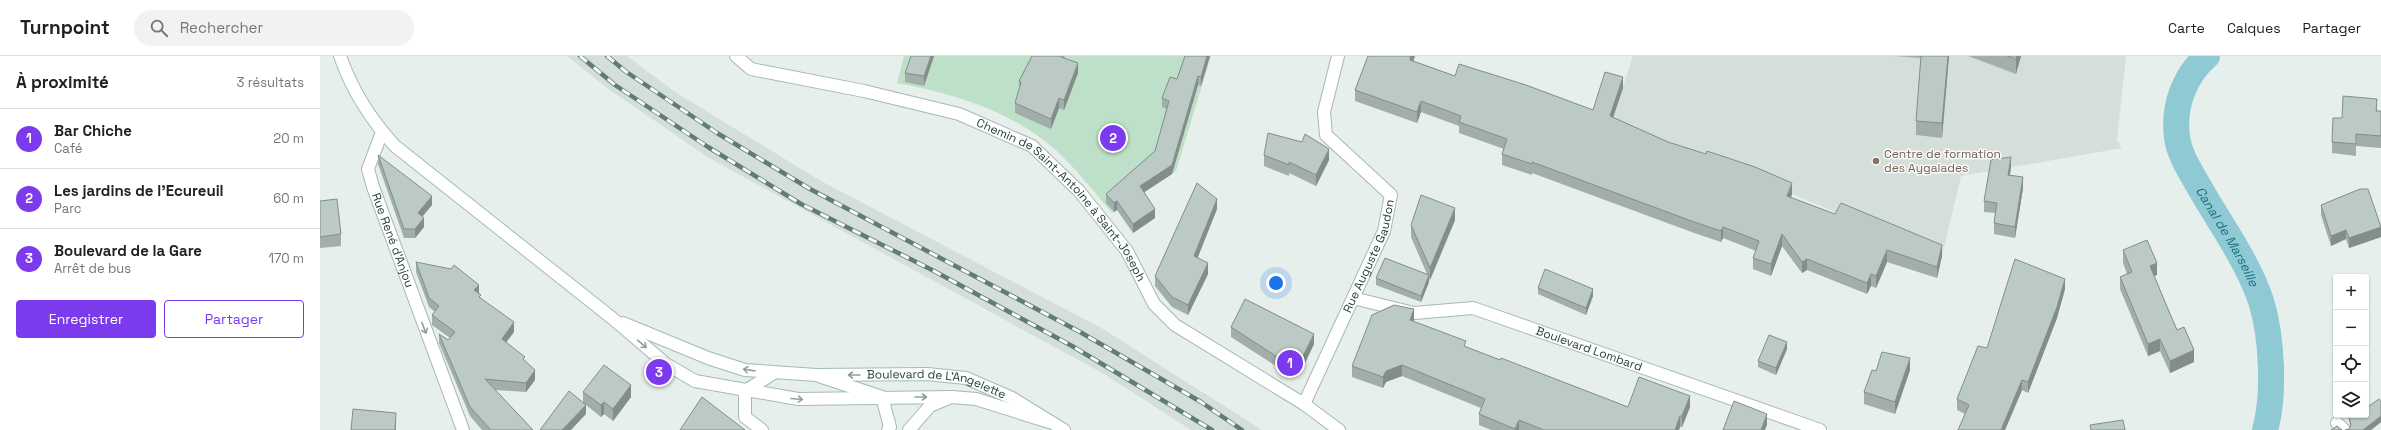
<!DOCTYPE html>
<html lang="fr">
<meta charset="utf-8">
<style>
:root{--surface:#fff;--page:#f2f2f2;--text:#202124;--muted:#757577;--line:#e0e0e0;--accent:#7c3aed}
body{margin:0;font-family:"Space Grotesk",sans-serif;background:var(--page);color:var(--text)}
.controls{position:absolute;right:12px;bottom:12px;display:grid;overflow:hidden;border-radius:4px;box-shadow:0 1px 3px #0004}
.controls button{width:36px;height:36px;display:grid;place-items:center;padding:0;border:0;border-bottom:1px solid var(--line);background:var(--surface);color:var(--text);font:20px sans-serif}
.you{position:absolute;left:956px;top:227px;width:14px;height:14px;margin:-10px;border:3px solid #fff;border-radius:50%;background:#1a73e8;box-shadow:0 0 0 6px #1a73e833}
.badge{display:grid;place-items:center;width:26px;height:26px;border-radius:50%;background:var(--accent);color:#fff;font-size:13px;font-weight:700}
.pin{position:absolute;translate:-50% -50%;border:2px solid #fff;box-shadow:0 1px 4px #0006}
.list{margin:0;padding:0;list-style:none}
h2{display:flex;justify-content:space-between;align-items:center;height:52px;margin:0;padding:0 16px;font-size:17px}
h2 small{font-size:13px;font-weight:400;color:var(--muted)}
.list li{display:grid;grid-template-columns:26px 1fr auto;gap:12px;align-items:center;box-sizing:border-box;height:60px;padding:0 16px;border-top:1px solid var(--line)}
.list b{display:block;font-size:15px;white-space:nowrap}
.list p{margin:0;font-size:13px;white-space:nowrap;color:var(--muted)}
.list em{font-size:13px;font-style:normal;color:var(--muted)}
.actions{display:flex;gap:8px;padding:12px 16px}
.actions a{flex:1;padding:9px 0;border:1px solid var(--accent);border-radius:4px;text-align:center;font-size:14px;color:var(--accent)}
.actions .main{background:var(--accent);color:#fff}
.icon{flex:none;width:22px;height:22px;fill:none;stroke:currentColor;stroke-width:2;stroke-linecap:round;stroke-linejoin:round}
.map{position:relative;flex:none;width:2061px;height:374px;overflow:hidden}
header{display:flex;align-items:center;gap:24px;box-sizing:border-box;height:56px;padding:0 20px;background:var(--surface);border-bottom:1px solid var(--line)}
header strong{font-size:19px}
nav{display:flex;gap:22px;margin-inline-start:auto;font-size:14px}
.search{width:280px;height:36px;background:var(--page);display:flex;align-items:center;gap:10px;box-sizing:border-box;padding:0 14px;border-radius:22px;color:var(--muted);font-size:15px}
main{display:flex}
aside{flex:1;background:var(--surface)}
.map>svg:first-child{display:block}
</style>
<header>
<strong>Turnpoint</strong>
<div class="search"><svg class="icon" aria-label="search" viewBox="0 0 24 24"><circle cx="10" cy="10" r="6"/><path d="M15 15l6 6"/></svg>Rechercher</div>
<nav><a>Carte</a><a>Calques</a><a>Partager</a></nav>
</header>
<main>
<aside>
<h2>À proximité<small>3 résultats</small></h2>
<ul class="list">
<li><span class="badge">1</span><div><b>Bar Chiche</b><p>Café</p></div><em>20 m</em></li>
<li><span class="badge">2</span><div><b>Les jardins de l'Ecureuil</b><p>Parc</p></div><em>60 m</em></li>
<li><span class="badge">3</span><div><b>Boulevard de la Gare</b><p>Arrêt de bus</p></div><em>170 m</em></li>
</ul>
<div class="actions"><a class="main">Enregistrer</a><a>Partager</a></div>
</aside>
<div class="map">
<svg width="2061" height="374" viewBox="0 0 2061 374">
<rect width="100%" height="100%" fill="#e6efeb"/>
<g fill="#d4dfda">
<polygon points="247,0 307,0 355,36 501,125 783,273 942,374 871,374 784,318 389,102 287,32"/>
<polygon points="1313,0 1806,0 1797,84 1802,92 1641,120 1622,200 1426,119 1290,71"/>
</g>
<path fill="#bfe0c8" d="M584,0H891L856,115L792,157C776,138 761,119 744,102C699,57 637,38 577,27Z"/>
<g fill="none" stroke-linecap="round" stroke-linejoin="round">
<path stroke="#8ec9d4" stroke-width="26" id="s1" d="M1887,0C1864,20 1853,51 1857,81C1859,99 1872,118 1881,134C1901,169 1928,206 1941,245C1952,280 1955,339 1945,374"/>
<g stroke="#a8b8b2" stroke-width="14">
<g id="street">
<path id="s2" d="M416,0L431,13L544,35L639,58L712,90L759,135L807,195L834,248L855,269L984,348L1019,374"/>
<path id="s3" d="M62,76L48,113L53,131L143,374"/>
<path id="s4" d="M1033,242L1094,257L1153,252L1500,374"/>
<polyline points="499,320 562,341 570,371 568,374"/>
<path id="s5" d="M984,348L1064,175L1071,139L1006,79L1004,56L1018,0"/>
<polyline points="2017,367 2024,374"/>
<polyline points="442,374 425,361 425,335 454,317"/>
<polyline points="589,374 610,350 631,341"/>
</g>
</g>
<g stroke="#a4bbb3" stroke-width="14">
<g id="secondary">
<path d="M20,0C32,34 50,63 75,90L292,262L346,308L375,325L478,343L632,341L656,343L729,366"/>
<path id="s6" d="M303,267L388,302L425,314L496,319L607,318L646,322L692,342L744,374"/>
</g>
</g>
<use href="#street" stroke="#fff" stroke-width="12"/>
<use href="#secondary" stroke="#fff" stroke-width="12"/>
<g stroke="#5f7d75" stroke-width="4.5">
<g id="rail">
<polyline points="260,0 295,29 388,91 481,148 614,215 752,290 892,374"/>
<polyline points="287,0 305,15 397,77 490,133 760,276 881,346 922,374"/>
</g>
</g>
<use href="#rail" stroke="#f7fbf9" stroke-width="3" stroke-dasharray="9" stroke-linecap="butt"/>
</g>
<g fill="#a1aea9">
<polygon points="614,0 604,30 585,26 585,17"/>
<polygon points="712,0 745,0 744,2 758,17 744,54 739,52 731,73 695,57 695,47 699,34 699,25"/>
<polygon points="865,0 890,0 881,30 878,29 852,118 824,136 835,162 813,177 797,154 794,156 786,147 786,138 835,95 847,53 842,51 842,42 857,23"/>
<polygon points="1048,0 1095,0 1093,5 1135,20 1273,54 1303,32 1293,61 1348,86 1472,138 1471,142 1622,200 1617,222 1567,206 1556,232 1551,230 1547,238 1487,214 1482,217 1462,190 1451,220 1433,213 1433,202 1436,195 1403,182 1401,186 1377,178 1212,117 1212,119 1182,109 1182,98 1184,93 1139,77 1139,70 1101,56 1097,67 1035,45 1035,34"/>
<polygon points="1575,0 1629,0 1622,82 1596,79 1596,65 1601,2"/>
<polygon points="1648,0 1701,0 1696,18"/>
<polygon points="2057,55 2061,55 2061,92 2036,90 2036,100 2012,97 2012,86 2022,62"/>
<polygon points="58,99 112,149 102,160 104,171 95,182 84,182 58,108"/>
<polygon points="944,99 1009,104 996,130 969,117 969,120 944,110"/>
<polygon points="1691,111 1690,119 1703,132 1695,182 1674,178 1674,167 1675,157 1664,156 1664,145"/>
<polygon points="0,145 21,178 21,190 0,192"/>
<polygon points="2001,149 2061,181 2029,192 2026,183 2011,190 2001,159"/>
<polygon points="897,153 877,202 888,218 868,259 852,251 835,230 835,220"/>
<polygon points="1135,164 1110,224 1109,223 1109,226 1101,246 1056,229 1056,222 1107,218 1091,181 1091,169"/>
<polygon points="1803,194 1837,219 1834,220 1857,274 1874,306 1850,317 1840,295 1828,300 1800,233 1800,221 1807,218 1803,207"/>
<polygon points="96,206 159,238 161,243 194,276 186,286 205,305 215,324 206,336 175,334 213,374 162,374 150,360 119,287 119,278 128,284 130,282 112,269 112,259 115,256 109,251 96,216"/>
<polygon points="1218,232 1273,240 1266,259 1218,238"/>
<polygon points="1745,233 1737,262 1708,337 1702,334 1685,374 1638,374 1645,358 1637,354 1637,343"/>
<polygon points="1094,264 1094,266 1146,291 1308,351 1370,351 1362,371 1360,371 1359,374 1171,374 1159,369 1159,358 1161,352 1082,320 1066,326 1063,332 1032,321 1032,310"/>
<polygon points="911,271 994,288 982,313 962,314 911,281"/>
<polygon points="1467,293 1456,319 1438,311 1438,305"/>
<polygon points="1590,314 1575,358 1544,348 1544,336 1556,315"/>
<polygon points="263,336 311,341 293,365 284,358 281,361 266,349 266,358 263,347"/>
<polygon points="2061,346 2061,366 2051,374 2025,374 2029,373 2030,371 2029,362"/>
</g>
<g fill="#838d89">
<polygon points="611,0 614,0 604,30 604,20"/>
<polygon points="887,0 890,0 881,30 881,21"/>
<polygon points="1091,0 1095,0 1090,15 1090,4"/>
<polygon points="1628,0 1629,0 1622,82 1622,67"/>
<polygon points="1697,0 1701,0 1696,18 1696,3"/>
<polygon points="758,7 758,17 744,54 744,44"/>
<polygon points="878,20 878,29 852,118 820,139 820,130"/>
<polygon points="1303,21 1303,32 1290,71 1290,60"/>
<polygon points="739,42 739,52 731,73 731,63"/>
<polygon points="2057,43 2057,54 2056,66 2056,55"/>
<polygon points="1101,45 1101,56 1097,67 1097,56"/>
<polygon points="1009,93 1009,104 996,130 996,119"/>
<polygon points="1691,101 1691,111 1688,130 1688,119"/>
<polygon points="1703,121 1703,132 1695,182 1695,171"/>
<polygon points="1472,127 1472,138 1467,152 1467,140"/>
<polygon points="112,140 112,149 98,166 98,157"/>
<polygon points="897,143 897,153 874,211 874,200"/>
<polygon points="797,145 797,154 794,156 794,147"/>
<polygon points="1135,152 1135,164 1110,224 1110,212"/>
<polygon points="835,153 835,162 813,177 813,168"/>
<polygon points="104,162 104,171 95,182 95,173"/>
<polygon points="1403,171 1403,182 1401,186 1401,175"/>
<polygon points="2061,171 2061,181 2029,192 2029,182"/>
<polygon points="2026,174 2026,183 2011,190 2011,180"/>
<polygon points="1462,178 1462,190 1451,220 1451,208"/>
<polygon points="1622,189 1622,200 1617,222 1617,211"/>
<polygon points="1567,194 1567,206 1556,232 1556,220"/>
<polygon points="1487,203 1487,214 1482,217 1482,206"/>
<polygon points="888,207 888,218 868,259 868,249"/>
<polygon points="1837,207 1837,219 1830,222 1830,210"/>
<polygon points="1551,218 1551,230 1547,238 1547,227"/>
<polygon points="1109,219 1109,226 1101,246 1101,240"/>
<polygon points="1745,223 1745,233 1737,262 1708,337 1708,326"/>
<polygon points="159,229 159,239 154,234"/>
<polygon points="1273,233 1273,240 1266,259 1266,252"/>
<polygon points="1094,253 1094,264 1090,275 1090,264"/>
<polygon points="194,266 194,276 182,292 182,283"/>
<polygon points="994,278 994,288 982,313 982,302"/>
<polygon points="1840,283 1840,295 1828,300 1828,288"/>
<polygon points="1467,286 1467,293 1456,319 1456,312"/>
<polygon points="1874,294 1874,306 1850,317 1850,305"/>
<polygon points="1590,302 1590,314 1575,358 1575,346"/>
<polygon points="1082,309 1082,320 1066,326 1063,332 1063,321 1066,315"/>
<polygon points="215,314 215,324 206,336 206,327"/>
<polygon points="1702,324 1702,334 1685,374 1681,374"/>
<polygon points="311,329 311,341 293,365 293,353"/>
<polygon points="1370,340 1370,351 1362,371 1362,360"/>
<polygon points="284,346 284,358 281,361 281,349"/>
<polygon points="266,349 266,358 251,374 242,374"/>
<polygon points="76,357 76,374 75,374"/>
<polygon points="1447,358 1447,369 1445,374 1441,374"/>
<polygon points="1360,360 1360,371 1359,374 1355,374"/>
<polygon points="2061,360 2061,366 2051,374 2043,374"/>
<polygon points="1199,364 1199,374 1195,374 1195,373"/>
</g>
<g fill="#bbcac4" stroke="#838d89">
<polygon points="591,0 611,0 604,20 585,17"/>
<polygon points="712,0 741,0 741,1 758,7 744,44 739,42 731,63 695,47 701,26 699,25"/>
<polygon points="865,0 887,0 881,21 878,20 852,109 820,130 835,153 813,168 797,145 794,147 786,138 835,95 849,45 842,42 850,21 857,23"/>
<polygon points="1048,0 1091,0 1090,4 1135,20 1139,8 1206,29 1273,54 1285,16 1303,21 1290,60 1348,86 1386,98 1387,95 1435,111 1472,127 1467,140 1515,158 1521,147 1622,189 1617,211 1567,194 1556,220 1551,218 1547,227 1487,203 1482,206 1462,178 1451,208 1433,202 1439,185 1403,171 1401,175 1377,167 1212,106 1212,108 1182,98 1187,83 1139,66 1141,60 1101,45 1097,56 1035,34"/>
<polygon points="1601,0 1628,0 1622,67 1596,65"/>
<polygon points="1687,0 1697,0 1696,3"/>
<polygon points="2023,40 2057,43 2056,55 2061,55 2061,80 2036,78 2036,88 2012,86 2013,62 2022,62"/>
<polygon points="948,77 982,86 985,78 1009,93 996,119 969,106 969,109 944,99"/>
<polygon points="58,99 112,140 98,157 104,162 95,173 84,173"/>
<polygon points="1691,101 1688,119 1703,121 1695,171 1674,167 1677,147 1664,145 1671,104"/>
<polygon points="877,127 897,143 874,200 888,207 868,249 852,241 835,220"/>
<polygon points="2040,133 2048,133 2061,171 2029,182 2026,174 2011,180 2001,149"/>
<polygon points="1101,139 1135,152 1110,212 1091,169"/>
<polygon points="17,143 21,178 0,181 0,145"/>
<polygon points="1827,184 1837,207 1830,210 1848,253 1857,274 1864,271 1874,294 1850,305 1840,283 1828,288 1800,221 1812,216 1803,194"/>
<polygon points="1065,202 1109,219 1101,240 1056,222"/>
<polygon points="1695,203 1745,223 1737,251 1708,326 1702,324 1681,374 1638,374 1649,349 1637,343 1658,290 1667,292"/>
<polygon points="96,206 131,213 134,209 159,229 154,234 161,239 159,241 194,266 182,283 205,301 203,303 215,314 206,327 165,323 213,374 171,374 150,351 119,278 128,284 135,276 112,259 119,250 109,242"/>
<polygon points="1225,213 1273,233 1266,252 1218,232"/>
<polygon points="925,243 994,278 982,302 962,304 911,271"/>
<polygon points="1074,249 1094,253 1090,264 1146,285 1144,290 1180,304 1181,302 1308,351 1319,321 1370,340 1362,360 1360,360 1355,374 1224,374 1199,364 1195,373 1159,358 1165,343 1082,309 1066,315 1063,321 1032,310 1052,259"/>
<polygon points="1449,279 1467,286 1456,312 1438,305"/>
<polygon points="1562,296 1590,302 1575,346 1544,336 1552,314 1556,315"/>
<polygon points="284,309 311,329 293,353 284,346 281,349 263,336"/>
<polygon points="249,335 266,349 242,374 220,374"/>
<polygon points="382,341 425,374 360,374"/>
<polygon points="2059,343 2061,346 2061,360 2043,374 2025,374 2029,373 2031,369 2029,362 2034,359 2046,359 2046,352"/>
<polygon points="1414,345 1447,358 1441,374 1403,374"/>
<polygon points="33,353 76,357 75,374 31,374"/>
<polygon points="1803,364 1805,374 1771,374 1770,369"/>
<polygon points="2017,370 2022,374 2011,374"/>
</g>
<defs><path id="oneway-shaft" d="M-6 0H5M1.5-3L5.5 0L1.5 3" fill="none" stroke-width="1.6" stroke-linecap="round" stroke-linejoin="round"/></defs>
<g stroke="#92a09c">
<use href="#oneway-shaft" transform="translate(104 272) rotate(69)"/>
<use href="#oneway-shaft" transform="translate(322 288) rotate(40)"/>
<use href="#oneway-shaft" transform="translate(429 314) rotate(-172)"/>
<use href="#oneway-shaft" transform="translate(534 319) rotate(180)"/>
<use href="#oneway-shaft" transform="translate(601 341)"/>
<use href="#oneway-shaft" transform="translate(477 343) rotate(5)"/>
</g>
<circle fill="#8d6e63" stroke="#f7fbf9" stroke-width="1.5" cx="1556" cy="105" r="4"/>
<g text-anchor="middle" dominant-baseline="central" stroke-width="3" stroke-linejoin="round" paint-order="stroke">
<g font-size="12" fill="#785e54" stroke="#f7fbf9" text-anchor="start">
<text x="1564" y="98">Centre de formation<tspan x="1564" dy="14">des Aygalades</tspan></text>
</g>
<g font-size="12" fill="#24423a" stroke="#f7fbf9">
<text stroke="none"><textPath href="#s2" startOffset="370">Chemin de Saint-Antoine à Saint-Joseph</textPath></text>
<text stroke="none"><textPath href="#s3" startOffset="115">Rue René d'Anjou</textPath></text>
<text stroke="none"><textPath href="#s5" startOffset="162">Rue Auguste Gaudon</textPath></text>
<text stroke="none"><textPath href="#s4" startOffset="245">Boulevard Lombard</textPath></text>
<text stroke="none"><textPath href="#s6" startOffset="324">Boulevard de L'Angelette</textPath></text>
</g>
<g font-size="13" font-style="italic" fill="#1c6f80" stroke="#f7fbf9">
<text stroke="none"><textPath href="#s1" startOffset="202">Canal de Marseille</textPath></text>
</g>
</g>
</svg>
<div class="controls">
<button>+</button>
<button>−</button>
<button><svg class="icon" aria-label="locate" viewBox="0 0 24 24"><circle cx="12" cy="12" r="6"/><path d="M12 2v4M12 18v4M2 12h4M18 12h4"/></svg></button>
<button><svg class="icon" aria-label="layers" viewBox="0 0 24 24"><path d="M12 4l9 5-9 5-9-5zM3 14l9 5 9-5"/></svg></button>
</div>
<div class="you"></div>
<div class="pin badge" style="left:970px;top:307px">1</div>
<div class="pin badge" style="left:793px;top:82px">2</div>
<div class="pin badge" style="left:339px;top:316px">3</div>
</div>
</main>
